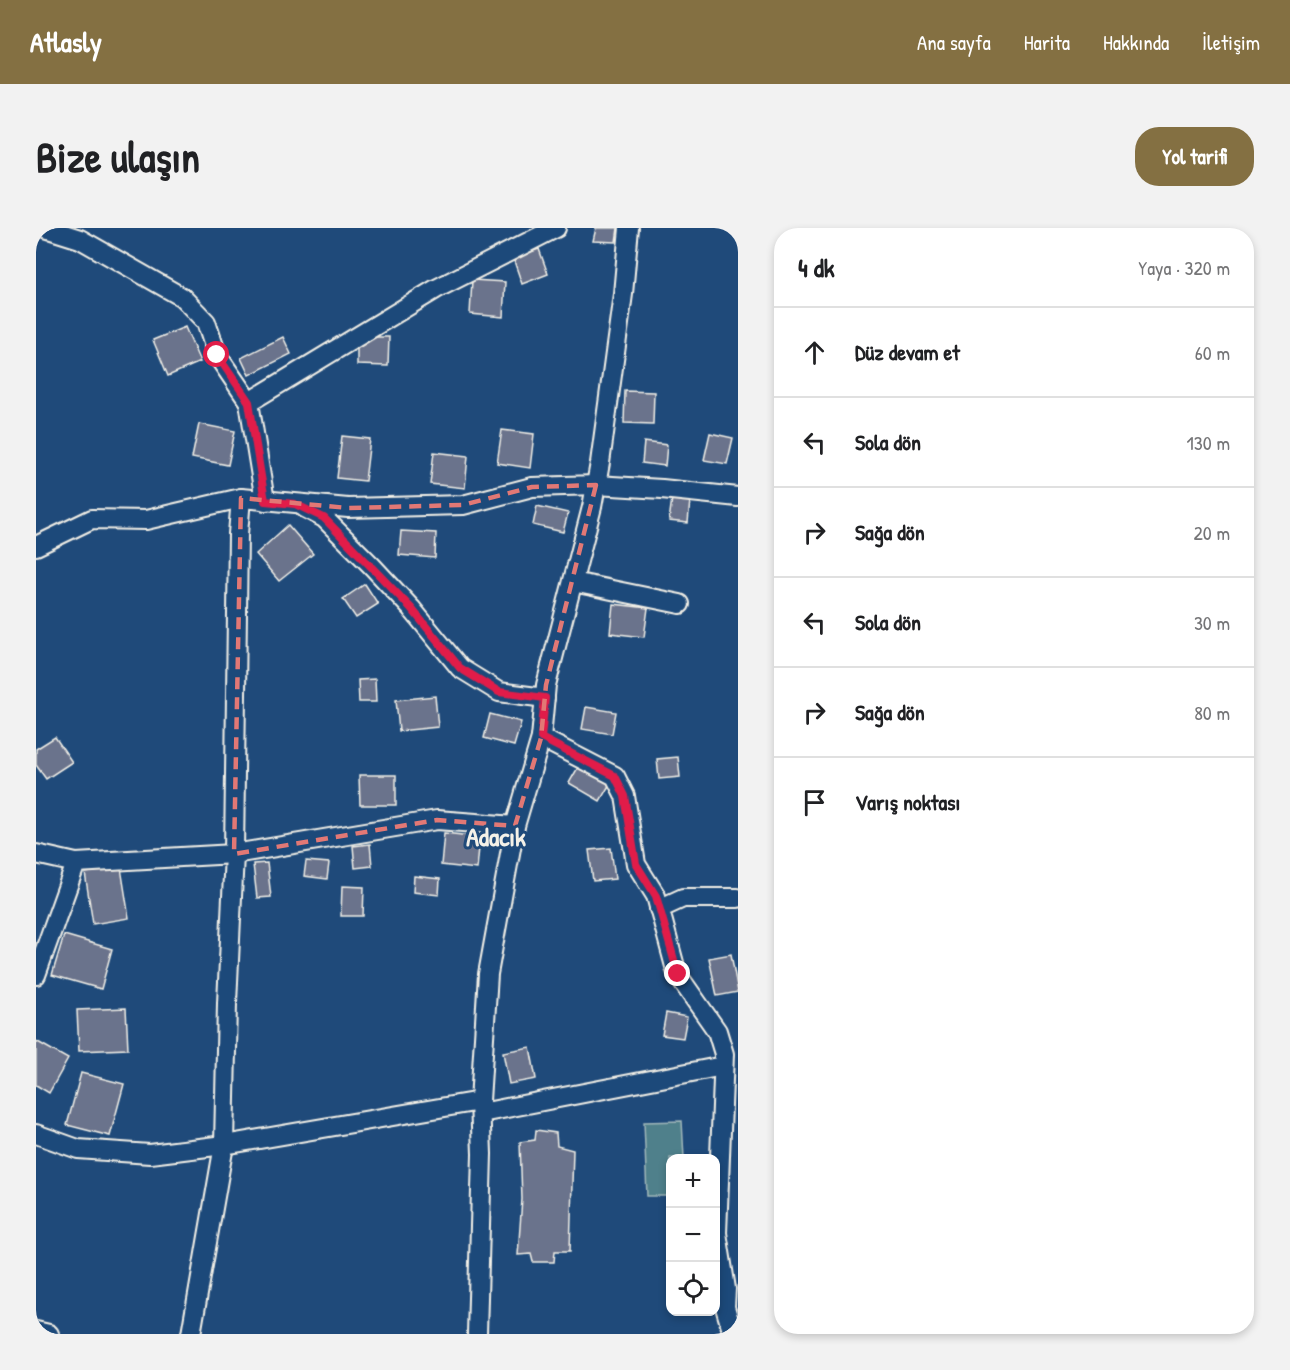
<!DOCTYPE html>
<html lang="tr">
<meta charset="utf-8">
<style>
:root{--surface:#fff;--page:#f2f2f2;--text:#202124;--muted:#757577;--line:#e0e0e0;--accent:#847042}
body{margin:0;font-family:"Patrick Hand",sans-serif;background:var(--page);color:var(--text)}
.controls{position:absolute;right:18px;bottom:18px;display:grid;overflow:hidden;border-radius:12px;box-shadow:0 3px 9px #0003}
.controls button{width:54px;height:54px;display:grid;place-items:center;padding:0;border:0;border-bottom:2px solid var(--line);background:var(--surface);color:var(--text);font:30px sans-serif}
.stop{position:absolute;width:18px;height:18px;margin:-14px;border:4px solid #e11d48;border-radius:50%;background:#fff}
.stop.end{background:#e11d48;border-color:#fff;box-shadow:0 2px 6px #0008}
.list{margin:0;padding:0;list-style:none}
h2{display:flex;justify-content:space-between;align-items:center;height:78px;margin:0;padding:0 24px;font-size:26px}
h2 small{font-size:20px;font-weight:400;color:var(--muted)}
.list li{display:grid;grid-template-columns:39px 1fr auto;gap:18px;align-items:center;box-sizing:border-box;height:90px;padding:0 24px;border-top:2px solid var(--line)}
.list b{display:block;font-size:22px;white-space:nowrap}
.list em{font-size:20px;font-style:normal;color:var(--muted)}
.icon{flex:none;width:33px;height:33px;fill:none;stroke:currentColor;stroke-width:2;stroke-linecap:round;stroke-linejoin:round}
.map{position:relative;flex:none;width:702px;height:1106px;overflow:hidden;border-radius:24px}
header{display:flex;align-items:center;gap:36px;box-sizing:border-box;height:84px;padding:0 30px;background:var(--accent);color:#fff}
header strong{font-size:28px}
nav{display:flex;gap:33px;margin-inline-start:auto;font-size:21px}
.intro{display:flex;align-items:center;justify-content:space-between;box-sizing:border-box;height:144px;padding:0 36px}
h1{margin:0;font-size:42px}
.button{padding:15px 27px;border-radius:24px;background:var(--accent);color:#fff;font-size:21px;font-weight:700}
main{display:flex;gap:36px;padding:0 36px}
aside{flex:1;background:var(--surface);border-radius:24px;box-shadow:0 3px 9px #0003}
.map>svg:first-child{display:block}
</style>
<header>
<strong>Atlasly</strong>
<nav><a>Ana sayfa</a><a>Harita</a><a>Hakkında</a><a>İletişim</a></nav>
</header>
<div class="intro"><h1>Bize ulaşın</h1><a class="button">Yol tarifi</a></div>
<main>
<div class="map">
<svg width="702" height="1106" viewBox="0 0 702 1106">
<rect width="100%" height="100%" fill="#1f4a7a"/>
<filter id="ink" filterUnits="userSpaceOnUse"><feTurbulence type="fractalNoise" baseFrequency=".0167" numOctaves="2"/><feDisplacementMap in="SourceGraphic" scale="12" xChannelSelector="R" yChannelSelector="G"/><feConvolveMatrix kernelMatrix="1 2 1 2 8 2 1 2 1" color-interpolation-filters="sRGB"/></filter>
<g filter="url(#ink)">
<polygon fill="#4f808b" stroke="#a2b8ba" stroke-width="1.5" points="646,893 648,930 634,930 634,968 611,968 608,894"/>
<g fill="#6b738c" stroke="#f4f1e8" stroke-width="1.5">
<polygon points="560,0 582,0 580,14 557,13"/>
<polygon points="503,21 512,46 486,56 477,30"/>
<polygon points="436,52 469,54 467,89 434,86"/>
<polygon points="149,99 164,134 132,148 117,112"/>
<polygon points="247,109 255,126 213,147 205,130"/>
<polygon points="321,109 353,109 352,138 321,137"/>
<polygon points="589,163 618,164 617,196 588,195"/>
<polygon points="163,196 199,203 192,237 156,230"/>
<polygon points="466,202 498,206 494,240 461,235"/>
<polygon points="674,205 697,210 691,236 668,232"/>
<polygon points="306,208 334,211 329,253 301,250"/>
<polygon points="608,214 631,217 629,238 606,235"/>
<polygon points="398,224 432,228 429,260 394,256"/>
<polygon points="636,270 654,272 652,295 633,293"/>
<polygon points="501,278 532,285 527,304 497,297"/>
<polygon points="252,297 277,326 243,353 220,326"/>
<polygon points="365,303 400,305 399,330 363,327"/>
<polygon points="329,356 342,376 320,390 307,371"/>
<polygon points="577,376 612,380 608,409 574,405"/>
<polygon points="339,451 340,474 323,474 322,452"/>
<polygon points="399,468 402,499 363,503 360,472"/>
<polygon points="550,479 580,484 576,506 546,501"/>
<polygon points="454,486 485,494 478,518 448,510"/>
<polygon points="19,509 36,534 10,551 0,537 0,521"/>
<polygon points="642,529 644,549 623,551 621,531"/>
<polygon points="544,536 575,554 564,573 533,555"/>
<polygon points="323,547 360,547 360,577 324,577"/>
<polygon points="408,605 444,609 441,641 405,637"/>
<polygon points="334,616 336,638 319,640 317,618"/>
<polygon points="575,620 579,651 557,653 553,622"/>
<polygon points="270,633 293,635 291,651 268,648"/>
<polygon points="231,635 235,669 221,670 217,636"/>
<polygon points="85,640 93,690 57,696 49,645"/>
<polygon points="378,648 404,651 403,667 377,664"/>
<polygon points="306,658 328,659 327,688 305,688"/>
<polygon points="28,707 76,721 65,761 16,747"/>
<polygon points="695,726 702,764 681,768 673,730"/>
<polygon points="90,780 92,821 43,823 41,782"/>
<polygon points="630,785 651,789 647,810 626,807"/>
<polygon points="0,813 32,831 13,865 0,857"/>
<polygon points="494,819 500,851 473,856 467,824"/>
<polygon points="45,845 88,856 74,908 31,897"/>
<polygon points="500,902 520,905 521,918 537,922 534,1023 519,1023 518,1034 497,1034 495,1026 482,1027 486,971 484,914 499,912"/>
</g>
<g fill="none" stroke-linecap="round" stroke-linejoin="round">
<g stroke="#f4f1e8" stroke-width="22">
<g id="minor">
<polyline points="9,0 44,11 146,69 170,94 181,127 213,174"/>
<polyline points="229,273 213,174 400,61 520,0"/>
<polyline points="269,280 288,290 336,338 375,380 424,440 463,464 509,470"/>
<polyline points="0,318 56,291 110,292 205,270 312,280 427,277 496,259 560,257 626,261 702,269"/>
<polyline points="537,354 644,376"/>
<polyline points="505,510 579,548 589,568 600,636 620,668 641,746 681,803 688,826 681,1005 690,1061 689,1079 697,1106"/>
<polyline points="0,626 40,635"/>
<polyline points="623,681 647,670 702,670"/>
<polyline points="0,747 40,635 198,626 401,592 479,598"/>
<polyline points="445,885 687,838"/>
<polyline points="0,906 42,921 114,926 188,917 444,873"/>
<polyline points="0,1103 13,1106"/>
<polyline points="155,1106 188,917 191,775 198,626 202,306 205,270"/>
<polyline points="441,1106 446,926 444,873 452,746 479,598 505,510 510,457 556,279 564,235 587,66 593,0"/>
</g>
</g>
<use href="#minor" stroke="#1f4a7a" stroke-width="18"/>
</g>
</g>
<g fill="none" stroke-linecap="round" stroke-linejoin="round" filter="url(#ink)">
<polyline stroke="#e11d48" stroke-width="8" points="181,127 213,174 229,273 259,276 288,290 375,380 424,440 463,464 509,470 505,510 579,548 589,568 600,636 620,668 642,746"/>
</g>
<path fill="none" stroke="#e27875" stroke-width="4.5" stroke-dasharray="12 8" stroke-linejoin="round" d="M560,257L510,457L505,510L479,598L401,592L198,626L205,270L312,280L427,277L496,259Z"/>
<g text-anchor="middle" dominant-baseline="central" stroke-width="6" stroke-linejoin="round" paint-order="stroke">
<g font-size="26" font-weight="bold" fill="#f4f1e8" stroke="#1f4a7a">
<text x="460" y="608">Adacık</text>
</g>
</g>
</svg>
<div class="controls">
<button>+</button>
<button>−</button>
<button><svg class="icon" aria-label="locate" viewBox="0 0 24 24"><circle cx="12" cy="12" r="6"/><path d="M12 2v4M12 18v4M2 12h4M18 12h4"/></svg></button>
</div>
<div class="stop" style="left:181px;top:127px"></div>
<div class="stop end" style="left:642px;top:746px"></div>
</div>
<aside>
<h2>4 dk<small>Yaya · 320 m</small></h2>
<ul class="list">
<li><svg class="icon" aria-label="ahead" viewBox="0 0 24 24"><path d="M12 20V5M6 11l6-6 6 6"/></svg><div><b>Düz devam et</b></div><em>60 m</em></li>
<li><svg class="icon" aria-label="left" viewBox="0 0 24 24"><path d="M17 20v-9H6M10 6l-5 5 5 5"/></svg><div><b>Sola dön</b></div><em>130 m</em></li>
<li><svg class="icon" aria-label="right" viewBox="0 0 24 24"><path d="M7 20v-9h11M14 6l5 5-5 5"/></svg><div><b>Sağa dön</b></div><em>20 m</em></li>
<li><svg class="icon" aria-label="left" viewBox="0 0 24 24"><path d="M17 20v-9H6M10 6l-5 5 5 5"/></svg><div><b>Sola dön</b></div><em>30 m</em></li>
<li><svg class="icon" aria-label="right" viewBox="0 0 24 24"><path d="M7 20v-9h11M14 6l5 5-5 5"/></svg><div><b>Sağa dön</b></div><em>80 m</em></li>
<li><svg class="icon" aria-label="arrive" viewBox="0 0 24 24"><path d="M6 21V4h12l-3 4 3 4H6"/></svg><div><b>Varış noktası</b></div></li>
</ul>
</aside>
</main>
